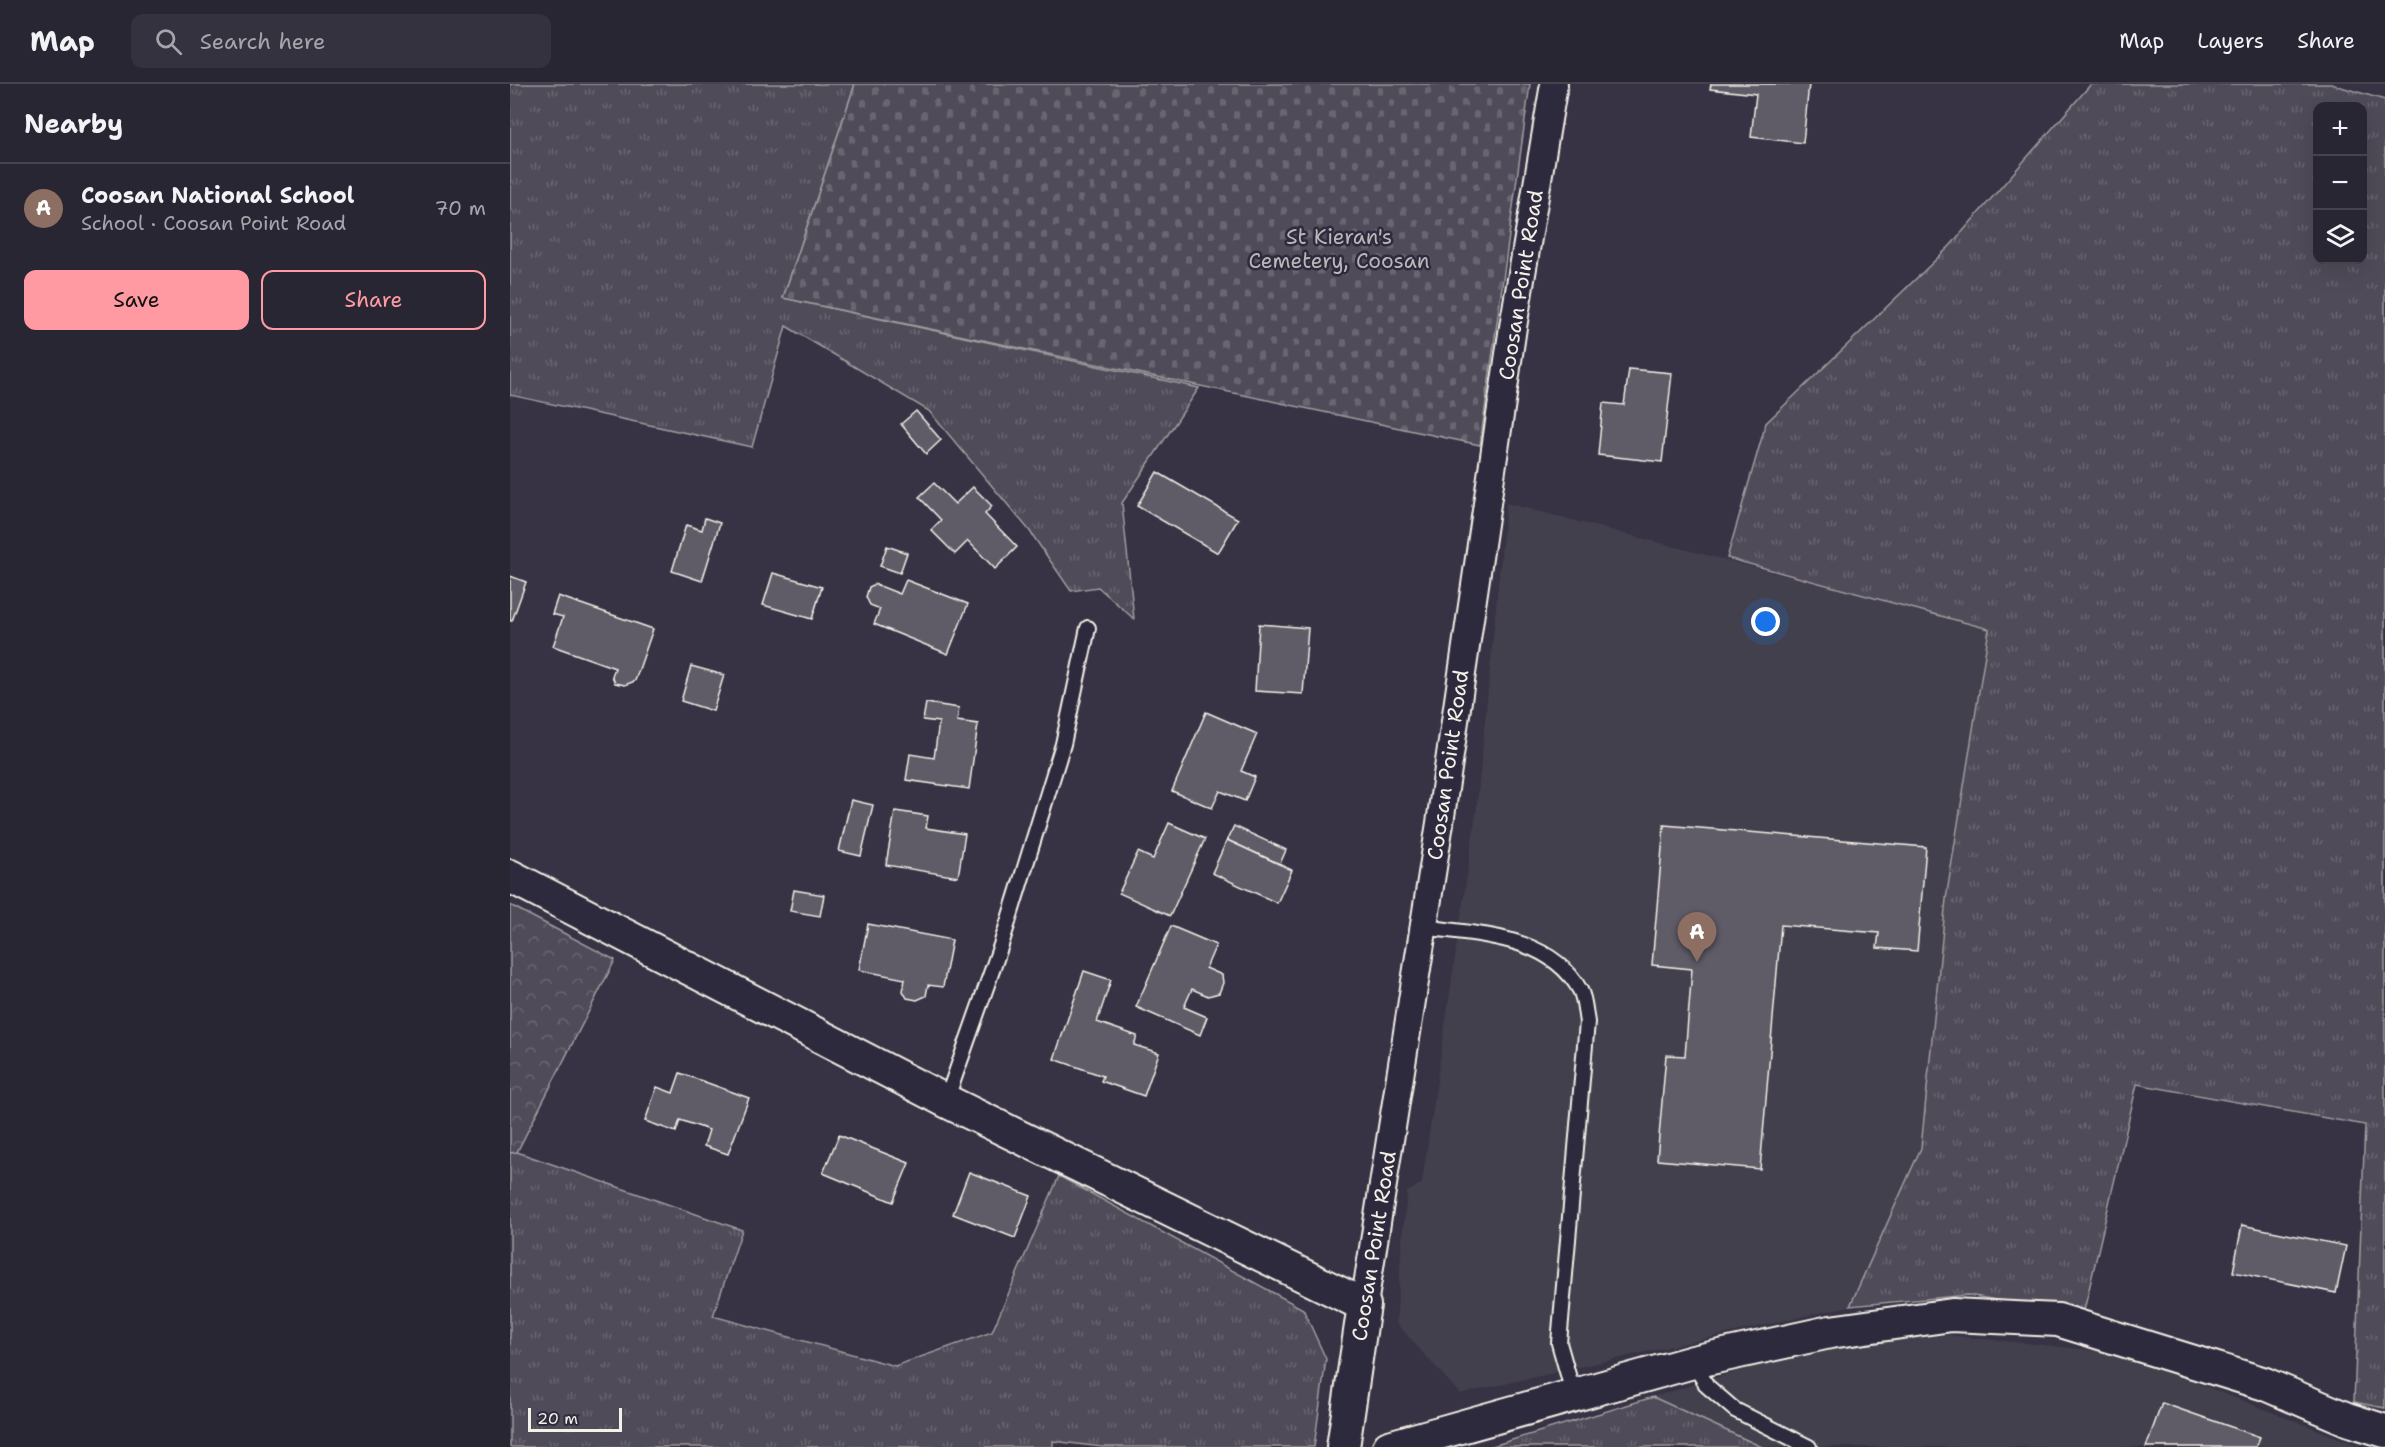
<!DOCTYPE html>
<meta charset="utf-8">
<style>
:root{--surface:#292633;--page:#35323f;--text:#f1f3f6;--muted:#a5a5ac;--line:#45434e;--accent:#ff9aa2}
body{margin:0;font-family:"Shantell Sans",sans-serif;background:var(--page);color:var(--text)}
.controls{position:absolute;right:18px;top:18px;display:grid;overflow:hidden;border-radius:12px;box-shadow:0 6px 24px #0002}
.controls button{width:54px;height:54px;display:grid;place-items:center;padding:0;border:0;border-bottom:2px solid var(--line);background:var(--surface);color:var(--text);font:30px sans-serif}
.scale{position:absolute;left:18px;bottom:15px;width:94px;box-sizing:border-box;padding-left:6px;border:3px solid #f4f1e8;border-top:0;font-size:16px;line-height:21px;white-space:nowrap;color:#f4f1e8;-webkit-text-stroke:4px #2f2a3d;paint-order:stroke}
.you{position:absolute;left:1256px;top:538px;width:21px;height:21px;margin:-15px;border:4px solid #fff;border-radius:50%;background:#1a73e8;box-shadow:0 0 0 9px #1a73e833}
.badge{display:grid;place-items:center;width:39px;height:39px;border-radius:50%;background:var(--accent);color:#fff;font-size:20px;font-weight:700}
.pin{position:absolute;translate:-50% -50px;filter:drop-shadow(0 2px 3px #0008)}
.pin::after{content:'';position:absolute;top:32px;width:21px;height:18px;background:inherit;clip-path:polygon(0 0,100% 0,50% 100%)}
.list{margin:0;padding:0;list-style:none}
h2{display:flex;justify-content:space-between;align-items:center;height:78px;margin:0;padding:0 24px;font-size:26px}
h2 small{font-size:20px;font-weight:400;color:var(--muted)}
.list li{display:grid;grid-template-columns:39px 1fr auto;gap:18px;align-items:center;box-sizing:border-box;height:90px;padding:0 24px;border-top:2px solid var(--line)}
.list b{display:block;font-size:22px;white-space:nowrap}
.list p{margin:0;font-size:20px;white-space:nowrap;color:var(--muted)}
.list em{font-size:20px;font-style:normal;color:var(--muted)}
.actions{display:flex;gap:12px;padding:18px 24px}
.actions a{flex:1;padding:14px 0;border:2px solid var(--accent);border-radius:12px;text-align:center;font-size:21px;color:var(--accent)}
.actions .main{background:var(--accent);color:#111}
.icon{flex:none;width:33px;height:33px;fill:none;stroke:currentColor;stroke-width:2;stroke-linecap:round;stroke-linejoin:round}
.map{position:relative;flex:none;width:1875px;height:1363px;overflow:hidden}
header{display:flex;align-items:center;gap:36px;box-sizing:border-box;height:84px;padding:0 30px;background:var(--surface);border-bottom:2px solid var(--line)}
header strong{font-size:28px}
nav{display:flex;gap:33px;margin-inline-start:auto;font-size:21px}
.search{width:420px;height:54px;background:var(--page);display:flex;align-items:center;gap:15px;box-sizing:border-box;padding:0 21px;border-radius:12px;color:var(--muted);font-size:22px}
main{display:flex}
aside{flex:1;background:var(--surface)}
.map>svg:first-child{display:block}
</style>
<header>
<strong>Map</strong>
<div class="search"><svg class="icon" aria-label="search" viewBox="0 0 24 24"><circle cx="10" cy="10" r="6"/><path d="M15 15l6 6"/></svg>Search here</div>
<nav><a>Map</a><a>Layers</a><a>Share</a></nav>
</header>
<main>
<aside>
<h2>Nearby<small></small></h2>
<ul class="list">
<li><span class="badge" style="background:#8d6e63">A</span><div><b>Coosan National School</b><p>School · Coosan Point Road</p></div><em>70 m</em></li>
</ul>
<div class="actions"><a class="main">Save</a><a>Share</a></div>
</aside>
<div class="map">
<svg width="1875" height="1363" viewBox="0 0 1875 1363">
<defs>
<pattern id="grass-tufts" width="24" height="20" patternUnits="userSpaceOnUse" patternTransform="scale(1.5)"><rect width="24" height="20" fill="#504b59"/><path d="M3 7l-1-3M5 7V3M7 7l1-3M15 17l-1-3M17 17v-4M19 17l1-3" fill="none" stroke="#6a6571"/></pattern>
<pattern id="forest-crowns" width="20" height="18" patternUnits="userSpaceOnUse" patternTransform="scale(1.5)"><rect width="20" height="18" fill="#504b59"/><path d="M2 6a3 3 0 1 1 6 0M12 15a3 3 0 1 1 6 0" fill="none" stroke="#6a6571"/></pattern>
<pattern id="cemetery-stones" width="16" height="16" patternUnits="userSpaceOnUse" patternTransform="scale(1.5)"><rect width="16" height="16" fill="#504b59"/><path d="M2 7V4a2 2 0 0 1 4 0v3zM10 15v-3a2 2 0 0 1 4 0v3z" fill="#6a6571"/></pattern>
</defs>
<rect width="100%" height="100%" fill="#373244"/>
<filter id="ink" filterUnits="userSpaceOnUse"><feTurbulence type="fractalNoise" baseFrequency=".0167" numOctaves="2"/><feDisplacementMap in="SourceGraphic" scale="12" xChannelSelector="R" yChannelSelector="G"/><feConvolveMatrix kernelMatrix="1 2 1 2 8 2 1 2 1" color-interpolation-filters="sRGB"/></filter>
<g filter="url(#ink)">
<g fill="#433f4e">
<polygon points="996,419 1479,544 1436,814 1411,1064 1340,1222 950,1310 886,1239 892,1156 897,1108 912,1099 966,729"/>
<polygon points="1438,1251 1610,1269 1852,1363 1252,1363 1143,1313 1311,1262"/>
</g>
<g fill="url(#grass-tufts)" stroke="#a29ea0" stroke-width="1.5" fill-rule="evenodd">
<polygon points="0,0 345,0 273,214 689,304 612,419 624,535 588,503 561,507 519,446 419,327 276,242 242,363 0,311"/>
<path d="M1581,0H1821L1875,16V1324L1844,1318L1855,1041L1627,1000L1573,1231L1458,1211L1340,1222L1411,1064L1436,815L1479,545L1217,474L1256,339L1440,162ZM1808,22H1852V176H1808Z"/>
<polygon points="7,1068 232,1146 203,1232 385,1282 482,1248 549,1092 793,1225 816,1275 804,1363 592,1363 543,1357 543,1363 0,1363 0,1069"/>
<polygon points="1143,1313 1252,1363 979,1363"/>
</g>
<polygon fill="url(#forest-crowns)" stroke="#a29ea0" stroke-width="1.5" points="0,821 105,876 7,1068 0,1069"/>
<polygon fill="url(#cemetery-stones)" stroke="#a29ea0" stroke-width="1.5" points="345,0 1020,0 970,361 273,214"/>
<g fill="#5f5c67" stroke="#f4f1e8" stroke-width="1.5">
<polygon points="1201,0 1299,0 1293,59 1241,53 1246,10 1200,5"/>
<polygon points="1119,285 1162,289 1152,378 1088,371 1093,319 1114,321"/>
<polygon points="406,327 431,356 416,370 391,340"/>
<polygon points="647,388 728,435 708,469 627,422"/>
<polygon points="424,399 445,420 463,403 482,422 475,430 507,463 485,485 458,457 445,470 421,446 431,436 409,413"/>
<polygon points="195,434 210,439 192,497 162,487 176,441 192,446"/>
<polygon points="377,462 397,469 390,489 370,482"/>
<polygon points="263,489 312,503 302,535 253,521"/>
<polygon points="0,492 16,498 2,537 0,537"/>
<polygon points="396,496 458,520 438,570 364,540 370,525 360,521 356,513 359,503 365,500 390,510"/>
<polygon points="48,512 143,545 125,597 115,601 105,599 102,592 105,584 43,562 53,533 42,530"/>
<polygon points="749,540 798,544 793,610 745,607"/>
<polygon points="181,582 214,591 203,627 171,617"/>
<polygon points="416,619 449,624 447,637 468,640 459,705 396,696 400,670 424,674 429,638 413,636"/>
<polygon points="696,628 747,650 731,687 745,693 735,717 710,707 702,724 662,707"/>
<polygon points="341,716 363,721 351,772 329,767"/>
<polygon points="385,727 418,732 416,744 455,750 448,793 376,781"/>
<polygon points="659,739 695,755 660,832 609,809 628,768 643,775"/>
<polygon points="1154,741 1416,763 1407,867 1367,864 1369,849 1271,841 1250,1085 1147,1076 1156,971 1175,972 1182,885 1142,881"/>
<polygon points="724,742 776,766 770,780 717,756"/>
<polygon points="717,756 782,786 767,819 702,789"/>
<polygon points="284,806 314,811 310,832 280,827"/>
<polygon points="358,840 442,856 433,903 418,901 416,912 407,916 397,914 393,907 395,895 349,886"/>
<polygon points="661,842 706,861 696,884 712,891 713,899 709,909 698,912 682,905 674,923 697,933 690,951 626,923"/>
<polygon points="574,887 601,896 587,938 627,952 624,961 649,969 634,1012 591,997 593,992 544,975"/>
<polygon points="170,989 239,1014 218,1070 194,1062 199,1046 170,1036 166,1048 135,1037 147,1003 163,1009"/>
<polygon points="329,1051 399,1079 383,1118 313,1089"/>
<polygon points="459,1088 521,1112 505,1154 443,1130"/>
<polygon points="1732,1141 1836,1162 1826,1209 1723,1188"/>
<polygon points="1652,1319 1750,1353 1746,1363 1636,1363"/>
</g>
<g fill="none" stroke-linecap="round" stroke-linejoin="round">
<g stroke="#f4f1e8" stroke-width="18">
<g id="service">
<path d="M914,843C968,851 1040,851 1070,906C1075,915 1075,928 1077,938L1049,1259L1064,1312"/>
<polyline points="436,1017 491,861 553,660 578,544"/>
<polyline points="1183,1278 1197,1302 1225,1326 1299,1363"/>
</g>
</g>
<g stroke="#f4f1e8" stroke-width="30">
<polyline id="minor" points="854,1221 930,739 1003,243 1044,0"/>
</g>
<g stroke="#f4f1e8" stroke-width="36">
<g id="tertiary">
<polyline points="0,792 436,1017 854,1221 833,1363"/>
<polyline points="879,1363 1183,1278 1320,1248 1442,1231 1548,1236 1755,1300 1837,1335 1875,1347"/>
</g>
</g>
<use href="#service" stroke="#2f2a3d" stroke-width="14"/>
<use href="#minor" stroke="#2f2a3d" stroke-width="26"/>
<use href="#tertiary" stroke="#2f2a3d" stroke-width="32"/>
</g>
</g>
<g text-anchor="middle" dominant-baseline="central" stroke-width="5" stroke-linejoin="round" paint-order="stroke">
<g font-size="21" fill="#bbb7b6" stroke="#2f2a3d">
<text x="829" y="153">St Kieran's<tspan x="829" dy="24">Cemetery, Coosan</tspan></text>
</g>
<g font-size="21" fill="#f4f1e8" stroke="#2f2a3d">
<text transform="translate(1011 201) rotate(-81)">Coosan Point Road</text>
<text transform="translate(938 681) rotate(-82)">Coosan Point Road</text>
<text transform="translate(864 1162) rotate(-81)">Coosan Point Road</text>
</g>
</g>
</svg>
<div class="controls">
<button>+</button>
<button>−</button>
<button><svg class="icon" aria-label="layers" viewBox="0 0 24 24"><path d="M12 4l9 5-9 5-9-5zM3 14l9 5 9-5"/></svg></button>
</div>
<div class="scale">20 m</div>
<div class="you"></div>
<div class="pin badge" style="left:1187px;top:878px;background:#8d6e63">A</div>
</div>
</main>
